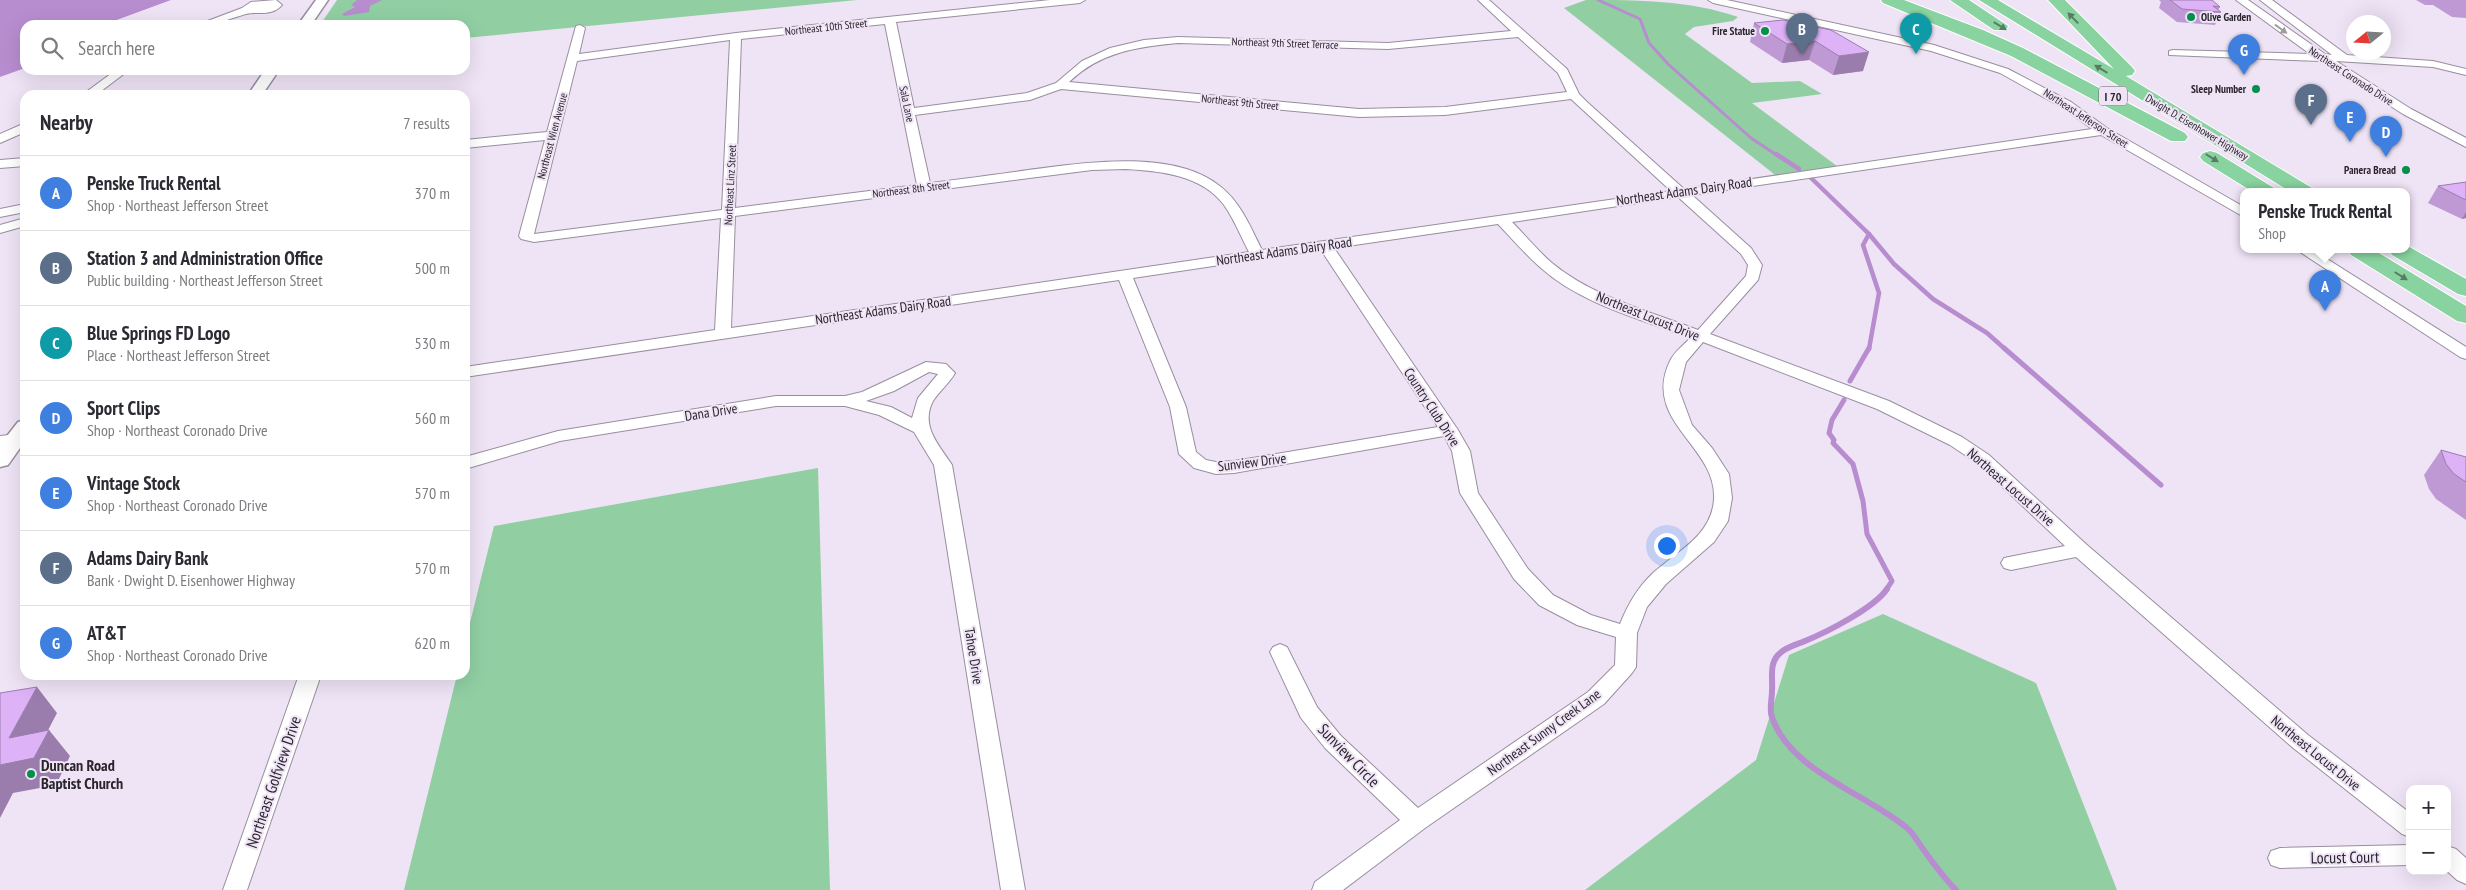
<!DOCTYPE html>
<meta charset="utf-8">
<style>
:root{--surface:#fff;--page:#f2f2f3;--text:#2b2b33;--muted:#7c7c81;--line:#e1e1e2;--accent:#db2777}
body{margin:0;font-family:"PT Sans Narrow",sans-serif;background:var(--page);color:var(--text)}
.controls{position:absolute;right:15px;bottom:15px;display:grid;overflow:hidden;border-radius:10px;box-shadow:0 5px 20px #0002}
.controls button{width:45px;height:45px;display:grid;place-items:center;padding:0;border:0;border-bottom:1px solid var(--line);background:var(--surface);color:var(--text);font:25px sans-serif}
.compass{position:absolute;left:2346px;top:15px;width:45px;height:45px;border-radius:50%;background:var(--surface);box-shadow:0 5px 20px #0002;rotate:252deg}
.you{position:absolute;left:1666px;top:545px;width:18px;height:18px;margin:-12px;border:4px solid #fff;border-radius:50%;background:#1a73e8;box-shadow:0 0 0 8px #1a73e833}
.badge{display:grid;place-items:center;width:32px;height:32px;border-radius:50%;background:var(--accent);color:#fff;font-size:16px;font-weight:700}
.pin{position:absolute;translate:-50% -41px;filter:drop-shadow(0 1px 2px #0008)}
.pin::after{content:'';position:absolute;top:26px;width:18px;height:15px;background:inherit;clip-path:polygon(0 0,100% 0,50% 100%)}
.popup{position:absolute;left:2240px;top:188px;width:170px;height:65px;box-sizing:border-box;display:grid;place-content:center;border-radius:10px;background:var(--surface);filter:drop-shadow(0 1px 4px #0005);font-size:16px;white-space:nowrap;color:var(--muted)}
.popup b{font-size:19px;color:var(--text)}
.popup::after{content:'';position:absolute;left:50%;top:100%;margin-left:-10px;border:10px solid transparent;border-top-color:var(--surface)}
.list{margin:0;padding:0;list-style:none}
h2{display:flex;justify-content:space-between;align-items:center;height:65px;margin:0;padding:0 20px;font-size:21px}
h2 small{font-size:16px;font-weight:400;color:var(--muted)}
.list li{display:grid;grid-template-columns:32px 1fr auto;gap:15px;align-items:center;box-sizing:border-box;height:75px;padding:0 20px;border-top:1px solid var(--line)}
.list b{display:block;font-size:19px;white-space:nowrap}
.list p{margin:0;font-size:16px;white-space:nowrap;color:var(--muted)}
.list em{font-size:16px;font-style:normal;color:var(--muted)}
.icon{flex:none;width:28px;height:28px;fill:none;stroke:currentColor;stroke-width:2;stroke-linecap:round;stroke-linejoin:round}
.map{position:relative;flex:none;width:2466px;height:890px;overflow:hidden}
.search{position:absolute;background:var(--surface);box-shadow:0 5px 20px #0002;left:20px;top:20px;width:450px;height:55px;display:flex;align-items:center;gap:12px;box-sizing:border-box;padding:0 18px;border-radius:15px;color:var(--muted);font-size:19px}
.panel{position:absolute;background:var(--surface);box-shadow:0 5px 20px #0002;left:20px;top:90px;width:450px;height:590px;border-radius:15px}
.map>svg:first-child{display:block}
</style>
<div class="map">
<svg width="2466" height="890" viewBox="0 0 2466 890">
<rect width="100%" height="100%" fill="#efe4f6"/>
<g fill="#91cfa3">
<polygon points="337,0 857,0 465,38 465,25 320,25"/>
<path d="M1586,0C1637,0 1689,0 1738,17L1733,21L1694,27L1685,34L1752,83L1800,81L1822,94L1752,103L1841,169L1779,178L1564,8Z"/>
<polygon points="818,468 830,890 404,890 457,675 465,675 465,643 494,526"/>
<polygon points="1883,614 2036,683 2117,890 1585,890 1756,760 1789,655"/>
</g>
<g fill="#b78dcf">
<polygon points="0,0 171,0 103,25 25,25 25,68 0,77"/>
<polygon points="357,0 382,0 370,6 369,12 344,16 342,14 355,7 351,5"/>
</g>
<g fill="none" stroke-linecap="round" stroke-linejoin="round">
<polyline stroke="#b78dcf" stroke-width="3" points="1598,0 1640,19 1649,43 1668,64 1751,138 1778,156"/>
<g stroke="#b78dcf" stroke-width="4.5">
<polyline points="1776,154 1799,169"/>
<polyline points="1809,176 1869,234 1894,264 1933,299 1987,333 2005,349"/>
<polyline points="1869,234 1863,245 1879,293 1869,349"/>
</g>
<g stroke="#b78dcf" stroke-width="5">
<polyline points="2004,348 2161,485"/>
<polyline points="1850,381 1869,348"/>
<polyline points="1844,400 1832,420 1829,433 1834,440 1833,443 1853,464 1863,501 1867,534 1892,581 1886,590"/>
</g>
<path stroke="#b78dcf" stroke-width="6" d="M1887,589C1874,608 1827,632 1805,641C1796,645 1785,647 1778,655C1769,665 1773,678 1772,691C1772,699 1769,710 1772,717C1790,771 1865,793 1907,828C1913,833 1918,842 1923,849C1933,863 1943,877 1956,890"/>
<g stroke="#988e9e" stroke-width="2">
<g id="minor">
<path d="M276,0L282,5C271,17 259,11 246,14C229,19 215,25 197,25L242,8L251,2Z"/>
<path d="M1050,0H1085L1080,3L896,22L914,108L1027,93L1056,83L1082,61L1110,48L1144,40L1178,37L1388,43L1511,31L1478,0H1489L1567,69L1579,94L1587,102L1684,189L2092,129L2063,108L2000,73L1931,51L1713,3L1708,0H1727L1934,45L2008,69L2071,102L2107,128L2244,207V217L2101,135L1692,195L1751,248L1762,265L1758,280L1710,334L1889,401L1962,437L1989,455L2087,545L2308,735L2410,813V837L2402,834L2292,747L2076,557L2011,570L2004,568L2001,563L2004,558L2065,546L1977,463L1950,445L1877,409L1703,342L1686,362L1679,390L1692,425L1712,448L1729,474L1732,498L1728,521L1714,542L1666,584L1647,607L1637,633L1636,667L1632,673L1604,704L1425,828L1343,890H1312L1315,882L1400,820L1325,748L1301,718L1270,652L1273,647L1280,644L1287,647L1317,707L1341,736L1418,808L1588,692L1615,665L1616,637L1577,625L1539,605L1514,579L1460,493L1452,451L1444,436L1234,473L1216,474L1194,468L1179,454L1170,407L1119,280L465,377V367L715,330L721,218L534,242L521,239L519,236L545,140L465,148V140L547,132L576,26L580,25L585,28L579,54L736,33ZM885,24L917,185L735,208L741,39ZM1518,37L1558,73L1567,92L1445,107L1359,109L1069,82C1100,52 1137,47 1178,43L1388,49ZM730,40L722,210L534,234L577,61ZM1061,89L1359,117L1445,115L1571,99L1671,191L1262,250C1251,228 1241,203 1221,187C1174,148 1083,163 1028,170C995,175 962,179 930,183L915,115L1030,100ZM1126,169C1160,171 1202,175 1224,205C1234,219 1241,237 1249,252L731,328L735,216L1092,170ZM1678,197L1741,254L1748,265L1746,276L1698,330C1649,311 1593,297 1552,263C1538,251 1525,235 1512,222ZM1498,224C1512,239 1526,255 1541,268C1581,304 1641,319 1690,338C1684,345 1674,352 1670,361C1641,421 1717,446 1714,499C1712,535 1678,551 1653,573C1638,587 1628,604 1620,624L1591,615L1553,595L1528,569L1478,493L1470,451L1458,430L1334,248ZM1321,250L1438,427L1234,461L1216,462L1206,460L1196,452L1186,407L1133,278Z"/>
<polygon points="2236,0 2248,0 2325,54 2332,55 2260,0 2272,0 2347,55 2433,61 2466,69 2466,75 2433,67 2336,61 2411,109 2466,138 2466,147 2403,114 2320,61 2169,55 2169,51 2173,50 2310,54"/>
<polygon points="116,70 129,70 96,95 82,95"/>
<polygon points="144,91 158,91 164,95 138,95"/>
<polygon points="25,123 25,132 0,143 0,134"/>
<polygon points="25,158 25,166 0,168 0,160"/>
<polygon points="25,204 25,212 0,217 0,209"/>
<polygon points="25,218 25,226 0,233 0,225"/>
<polygon points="2297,250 2313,250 2466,347 2466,359 2460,357"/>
<path d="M926,362L946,364L955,373C949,384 939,391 933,401C920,426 939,445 952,465L1025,890H1001L934,465L914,432L879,415L845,406H776L560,441L465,469V457L558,431L776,396H845L862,392ZM929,372L938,374L918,398L912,418L891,407L866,401L894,391Z"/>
<polygon points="25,433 25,443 0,446 0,436"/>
<polygon points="299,675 321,675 247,890 223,890"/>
<polygon points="2410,845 2410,865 2280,868 2271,865 2268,858 2271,851 2280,848"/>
<polygon points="2447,846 2456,849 2466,858 2466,884 2457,880 2447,871"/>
</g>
</g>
<g stroke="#988e9e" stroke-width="3">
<g id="tertiary">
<polygon points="316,0 328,0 311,25 298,25"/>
<polygon points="265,70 279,70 262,95 248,95"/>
<polygon points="25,420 25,441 8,465 0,467 0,445 18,422"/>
</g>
</g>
<g stroke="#fff" stroke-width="2">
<g id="motorway">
<polygon points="1881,0 1904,0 1983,30 2023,48 2185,133 2188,137 2185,141 2171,141 2011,56 1883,3"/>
<polygon points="1950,0 1969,0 2008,26 2006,30 1994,30"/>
<polygon points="1979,0 1998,0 2114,69 2048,0 2065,0 2132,67 2135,71 2132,75 2126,76 2312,188 2316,192 2291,192"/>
<polygon points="2210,151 2217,153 2274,188 2278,192 2253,192 2203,161 2200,157 2203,153"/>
<polygon points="2406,245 2466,279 2466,296 2458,294 2392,255 2389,250 2406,250"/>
<polygon points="2348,250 2374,250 2466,306 2466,323 2457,321 2351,255"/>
</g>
</g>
<use href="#minor" fill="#fff" fill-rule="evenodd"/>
<use href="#tertiary" fill="#fff" fill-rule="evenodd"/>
<use href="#motorway" fill="#88d39f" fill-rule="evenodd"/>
</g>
<g fill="#bf99d4">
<polygon points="2159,0 2212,0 2220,7 2218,10 2221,12 2215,25 2177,22 2159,8 2161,2"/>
<polygon points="2416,0 2466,0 2466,18 2452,17 2433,5 2425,5"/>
<polygon points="1754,23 1831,30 1863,71 1833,75 1809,60 1782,63 1750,42"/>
<polygon points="2466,182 2466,218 2462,219 2428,203 2438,186"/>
<polygon points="2441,450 2466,457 2466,520 2436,499 2429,489 2424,475"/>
</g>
<g fill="#9b7dad">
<polygon points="1815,41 1809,60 1782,63 1787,44"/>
<polygon points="1869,52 1863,71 1833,75 1839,56"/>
<polygon points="2466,212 2466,218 2462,219"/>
<polygon points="37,687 57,713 33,759 49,730 70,756 56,785 13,793 0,818 0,765 9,738"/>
</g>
<g fill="#deb2f7" stroke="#9b7dad">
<polygon points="2170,0 2212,0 2220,7 2213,6 2221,12 2182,9"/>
<polygon points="1783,20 1831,30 1869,52 1839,56 1815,41 1787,44 1754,23"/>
<polygon points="2466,182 2466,200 2438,186"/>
<polygon points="2441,450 2466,457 2466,482 2454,474 2446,464"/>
<polygon points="37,687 9,738 49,730 34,758 0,765 0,693"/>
</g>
<defs><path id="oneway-solid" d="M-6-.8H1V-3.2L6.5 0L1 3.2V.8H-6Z" transform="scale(1.25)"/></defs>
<g fill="#587c65">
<use href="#oneway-solid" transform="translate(2073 18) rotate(-134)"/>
<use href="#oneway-solid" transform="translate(2000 26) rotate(32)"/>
<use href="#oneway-solid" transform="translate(2101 69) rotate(-149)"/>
<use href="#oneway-solid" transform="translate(2212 158) rotate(32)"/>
<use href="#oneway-solid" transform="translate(2401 276) rotate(32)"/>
</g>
<use fill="#9f9da0" href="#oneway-solid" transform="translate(2281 29) rotate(36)"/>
<g fill="#048e4b" stroke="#efe4f6" stroke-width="2">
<circle cx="2191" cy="17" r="5"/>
<circle cx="1765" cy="31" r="5"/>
<circle cx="2256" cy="89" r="5"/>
<circle cx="2406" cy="170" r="5"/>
<circle cx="31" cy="774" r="5"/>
</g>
<g text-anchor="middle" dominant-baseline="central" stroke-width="4" stroke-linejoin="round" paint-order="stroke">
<g font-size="11" font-weight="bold" fill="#29252b" stroke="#efe4f6" text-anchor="end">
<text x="2201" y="17" text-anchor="start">Olive Garden</text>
<text x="1755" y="31">Fire Statue</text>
<text x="2246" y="89">Sleep Number</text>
<text x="2396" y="170">Panera Bread</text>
</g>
<g font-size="11" fill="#29252b" stroke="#efe4f6">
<text transform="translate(826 27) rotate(-6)">Northeast 10th Street</text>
<text transform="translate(1285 43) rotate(2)">Northeast 9th Street Terrace</text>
<text transform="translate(2351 76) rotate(33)">Northeast Coronado Drive</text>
<text transform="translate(1240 102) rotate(6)">Northeast 9th Street</text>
<text transform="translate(907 104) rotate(78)">Sala Lane</text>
<text transform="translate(2086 118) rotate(33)">Northeast Jefferson Street</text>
<text transform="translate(2197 127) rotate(31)">Dwight D. Eisenhower Highway</text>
<text transform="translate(552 136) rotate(-75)">Northeast Wien Avenue</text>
<text transform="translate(730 185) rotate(-87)">Northeast Linz Street</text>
<text transform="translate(911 189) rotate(-7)">Northeast 8th Street</text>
</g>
<rect fill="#efe4f6" stroke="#645e68" stroke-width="1" x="2099" y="86.5" width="28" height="19" rx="4"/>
<g font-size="12" font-weight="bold" fill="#29252b">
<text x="2113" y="96">I 70</text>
</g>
<g font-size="14" fill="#29252b" stroke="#efe4f6">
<text transform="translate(1684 191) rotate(-8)">Northeast Adams Dairy Road</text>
<text transform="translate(1284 251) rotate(-8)">Northeast Adams Dairy Road</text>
<text transform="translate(883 310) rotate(-8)">Northeast Adams Dairy Road</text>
<text transform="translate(1648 316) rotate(22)">Northeast Locust Drive</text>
<text transform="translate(1432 407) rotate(57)">Country Club Drive</text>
<text transform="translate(711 412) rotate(-9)">Dana Drive</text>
<text transform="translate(1252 462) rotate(-7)">Sunview Drive</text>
<text transform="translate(2011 487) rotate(41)">Northeast Locust Drive</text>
<text transform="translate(974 656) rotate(81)">Tahoe Drive</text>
<text transform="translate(1544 732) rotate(-36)">Northeast Sunny Creek Lane</text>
<text transform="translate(2316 753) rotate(39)">Northeast Locust Drive</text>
</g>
<g font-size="16" fill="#29252b" stroke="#efe4f6">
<text transform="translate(1349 755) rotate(46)">Sunview Circle</text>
<text transform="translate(273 782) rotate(-71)">Northeast Golfview Drive</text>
<text transform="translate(2345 857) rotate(-1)">Locust Court</text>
</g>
<g font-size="16" font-weight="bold" fill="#29252b" stroke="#efe4f6" text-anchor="start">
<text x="41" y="765">Duncan Road<tspan x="41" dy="18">Baptist Church</tspan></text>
</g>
</g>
</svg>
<div class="controls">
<button>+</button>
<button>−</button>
</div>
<svg class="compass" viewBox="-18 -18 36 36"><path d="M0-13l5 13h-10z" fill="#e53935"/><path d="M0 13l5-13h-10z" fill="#7c7c81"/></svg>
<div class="you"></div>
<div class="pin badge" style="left:2325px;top:311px;background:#3f7fe0">A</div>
<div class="popup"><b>Penske Truck Rental</b>Shop</div>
<div class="pin badge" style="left:1802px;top:54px;background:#5c6f8a">B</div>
<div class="pin badge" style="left:1916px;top:54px;background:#0f9aa8">C</div>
<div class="pin badge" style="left:2386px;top:157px;background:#3f7fe0">D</div>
<div class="pin badge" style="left:2350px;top:142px;background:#3f7fe0">E</div>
<div class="pin badge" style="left:2311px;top:125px;background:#5c6f8a">F</div>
<div class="pin badge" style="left:2244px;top:75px;background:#3f7fe0">G</div>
<div class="search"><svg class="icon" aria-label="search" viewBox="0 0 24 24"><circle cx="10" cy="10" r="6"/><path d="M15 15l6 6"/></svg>Search here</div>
<section class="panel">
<h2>Nearby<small>7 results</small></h2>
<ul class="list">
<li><span class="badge" style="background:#3f7fe0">A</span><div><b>Penske Truck Rental</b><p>Shop · Northeast Jefferson Street</p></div><em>370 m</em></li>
<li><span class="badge" style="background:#5c6f8a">B</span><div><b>Station 3 and Administration Office</b><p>Public building · Northeast Jefferson Street</p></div><em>500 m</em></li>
<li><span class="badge" style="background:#0f9aa8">C</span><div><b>Blue Springs FD Logo</b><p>Place · Northeast Jefferson Street</p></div><em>530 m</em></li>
<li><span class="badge" style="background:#3f7fe0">D</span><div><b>Sport Clips</b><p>Shop · Northeast Coronado Drive</p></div><em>560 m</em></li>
<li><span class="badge" style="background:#3f7fe0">E</span><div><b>Vintage Stock</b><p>Shop · Northeast Coronado Drive</p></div><em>570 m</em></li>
<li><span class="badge" style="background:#5c6f8a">F</span><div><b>Adams Dairy Bank</b><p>Bank · Dwight D. Eisenhower Highway</p></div><em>570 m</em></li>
<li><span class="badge" style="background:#3f7fe0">G</span><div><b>AT&amp;T</b><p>Shop · Northeast Coronado Drive</p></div><em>620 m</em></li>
</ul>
</section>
</div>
